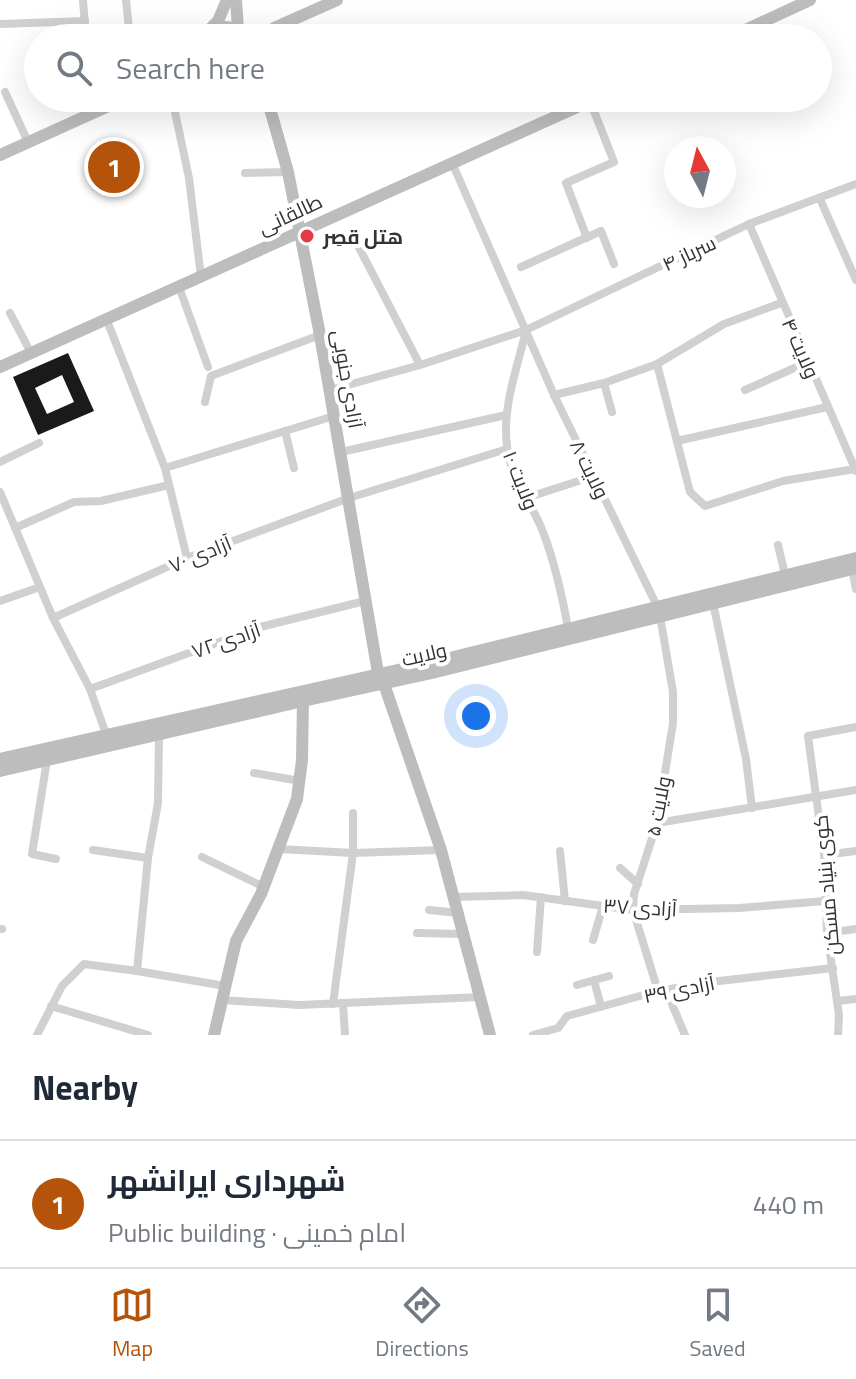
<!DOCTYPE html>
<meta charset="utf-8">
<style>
:root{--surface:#fff;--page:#f2f2f3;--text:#1f2937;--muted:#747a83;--line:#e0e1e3;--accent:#b45309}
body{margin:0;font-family:"Titillium Web",Cairo,sans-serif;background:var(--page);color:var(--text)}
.compass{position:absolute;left:664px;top:136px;width:72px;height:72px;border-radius:50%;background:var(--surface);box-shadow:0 8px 32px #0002;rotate:353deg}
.you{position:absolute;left:476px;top:716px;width:28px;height:28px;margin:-20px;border:6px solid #fff;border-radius:50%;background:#1a73e8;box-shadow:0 0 0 12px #1a73e833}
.badge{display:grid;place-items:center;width:52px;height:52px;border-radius:50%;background:var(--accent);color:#fff;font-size:26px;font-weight:700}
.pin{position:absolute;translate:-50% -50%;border:4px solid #fff;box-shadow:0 2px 8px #0006}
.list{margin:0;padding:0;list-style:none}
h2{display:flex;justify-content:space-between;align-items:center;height:104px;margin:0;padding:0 32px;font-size:34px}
h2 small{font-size:26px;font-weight:400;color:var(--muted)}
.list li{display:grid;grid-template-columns:52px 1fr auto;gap:24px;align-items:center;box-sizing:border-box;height:128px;padding:0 32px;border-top:2px solid var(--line)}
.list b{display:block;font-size:30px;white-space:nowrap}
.list p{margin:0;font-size:26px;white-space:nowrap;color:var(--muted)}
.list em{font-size:26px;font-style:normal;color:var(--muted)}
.icon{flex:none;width:44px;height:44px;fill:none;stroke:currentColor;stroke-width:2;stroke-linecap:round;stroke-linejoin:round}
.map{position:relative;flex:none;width:856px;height:1035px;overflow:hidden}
.search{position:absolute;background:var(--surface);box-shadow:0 8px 32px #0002;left:24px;right:24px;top:24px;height:88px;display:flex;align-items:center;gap:20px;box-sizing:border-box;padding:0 28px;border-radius:44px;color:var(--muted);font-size:30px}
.sheet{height:232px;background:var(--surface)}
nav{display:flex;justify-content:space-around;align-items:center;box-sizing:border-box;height:112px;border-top:2px solid var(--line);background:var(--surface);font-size:22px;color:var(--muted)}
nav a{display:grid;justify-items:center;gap:4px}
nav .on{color:var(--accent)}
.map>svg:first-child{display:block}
</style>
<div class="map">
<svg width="856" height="1035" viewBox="0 0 856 1035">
<rect width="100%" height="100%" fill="#fff"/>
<path fill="#1a1a1a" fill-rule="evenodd" d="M68,353L94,411L38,435L13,377ZM62,375L74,402L47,414L35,388Z"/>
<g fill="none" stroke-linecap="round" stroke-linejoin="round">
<g stroke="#d0d0d0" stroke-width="8">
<polyline points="83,0 86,38"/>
<polyline points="126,0 130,38"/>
<polyline points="0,24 85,21"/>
<polyline points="5,92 28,142"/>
<polyline points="172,98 189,178 201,277"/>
<polyline points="453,165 554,395 657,606"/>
<polyline points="245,173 288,172"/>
<polyline points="820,199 856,280"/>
<polyline points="749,224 856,471"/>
<polyline points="354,238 420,365"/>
<polyline points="587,238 566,183 614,162 590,101"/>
<polyline points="521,267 601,231 614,264"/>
<polyline points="179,287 208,367"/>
<polyline points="10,313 31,353"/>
<polyline points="106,318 165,468 187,558"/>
<path d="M526,331C517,368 502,408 507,446C510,477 532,503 543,532C555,563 562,595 568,628"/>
<polyline points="657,364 690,492 705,506 783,481 855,469"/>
<polyline points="604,383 612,412"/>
<polyline points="330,390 420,365 526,330 749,224 856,184"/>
<polyline points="745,390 808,362"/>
<polyline points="554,395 604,383 657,364 724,324 781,303"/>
<polyline points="205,402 211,376 320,335"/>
<polyline points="285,431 294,468"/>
<polyline points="677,441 827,407"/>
<polyline points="341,452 506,415"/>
<polyline points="0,462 39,443"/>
<polyline points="165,468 334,416"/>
<polyline points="0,492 53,618 90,689 106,734"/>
<polyline points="526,498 594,476"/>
<polyline points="15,528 74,502 101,501 169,485"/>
<polyline points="778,545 785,575"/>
<polyline points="852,569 856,589"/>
<polyline points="0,601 40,587"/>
<polyline points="713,603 746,759 752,808"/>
<polyline points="53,618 187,558 349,498 507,449"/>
<polyline points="90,689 260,627 365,601"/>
<polyline points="47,760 32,854 56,859"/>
<polyline points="254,773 300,781"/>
<polyline points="657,823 856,790"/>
<polyline points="279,849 353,853 441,850"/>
<polyline points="93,850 148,858"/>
<polyline points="560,851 565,901"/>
<polyline points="824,855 856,851"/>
<polyline points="202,857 264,887"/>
<polyline points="620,868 638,884"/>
<polyline points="455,897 523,895 633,910 739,908 825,901"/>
<polyline points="429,910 459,913"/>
<polyline points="0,929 2,929"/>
<polyline points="417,933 464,934"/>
<polyline points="827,933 856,929"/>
<polyline points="593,940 603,906"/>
<polyline points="537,952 541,897"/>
<polyline points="137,971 148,858 158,803 159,734"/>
<polyline points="594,980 601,1007"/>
<polyline points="577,985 609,976"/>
<polyline points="666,990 685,1035"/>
<polyline points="658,991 633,910 634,894 657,823 673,723 673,692 660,616"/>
<polyline points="222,1000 299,1005 480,997"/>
<polyline points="837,1001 856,999"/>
<polyline points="343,1003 345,1035"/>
<polyline points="333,1004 353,853 353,813"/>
<polyline points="51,1006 148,1035"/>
<polyline points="37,1035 62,986 84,964 137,971 225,986"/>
<polyline points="533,1035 558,1028 567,1016 658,991 719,981 833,968"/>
<polyline points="838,1035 839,1015 827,933 824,855 808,736 856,727"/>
</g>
<g stroke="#bdbdbd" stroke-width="12">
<polyline points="236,0 238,30"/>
<polyline points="211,28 218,21 227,0"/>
<path d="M201,38C215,23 232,23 246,38"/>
<polyline points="262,38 274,28 337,0"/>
<polyline points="728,38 810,0"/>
<polyline points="267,98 288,172 320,335 378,673 384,684 441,850 490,1035"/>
<polyline points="0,155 126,98"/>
<polyline points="0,367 597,98"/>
<polyline points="0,759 429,663 856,558"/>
<polyline points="0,771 303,701 432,673 856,568"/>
<polyline points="214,1035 236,941 261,894 297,799 302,760 303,701"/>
</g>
</g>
<circle fill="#e63946" stroke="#fff" stroke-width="3" cx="307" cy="236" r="8"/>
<g text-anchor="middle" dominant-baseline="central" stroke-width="8" stroke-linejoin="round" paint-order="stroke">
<g font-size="20" fill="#333" stroke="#fff">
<text transform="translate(290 214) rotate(-25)">طالقانی</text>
<text transform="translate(689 253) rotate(-25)">سرباز ۴</text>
<text transform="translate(801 348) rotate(66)">ولایت ۴</text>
<text transform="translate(348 379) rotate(80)">آزادی جنوبی</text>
<text transform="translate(590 469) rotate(64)">ولایت ۸</text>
<text transform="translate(521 480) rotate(68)">ولایت ۱۰</text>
<text transform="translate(200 554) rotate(-22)">آزادی ۷۰</text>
<text transform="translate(226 640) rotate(-19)">آزادی ۷۲</text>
<text transform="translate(424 654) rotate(-13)">ولایت</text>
<text transform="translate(658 806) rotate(-79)">ولایت ۵</text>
<text transform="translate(826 885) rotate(-95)">کوی بنیاد مسکن</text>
<text transform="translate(640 907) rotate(3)">آزادی ۳۷</text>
<text transform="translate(679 989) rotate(-11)">آزادی ۳۹</text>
</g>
<g font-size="20" font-weight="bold" fill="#333" stroke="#fff" text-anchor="start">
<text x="323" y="236">هتل قصِر</text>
</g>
</g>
</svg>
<svg class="compass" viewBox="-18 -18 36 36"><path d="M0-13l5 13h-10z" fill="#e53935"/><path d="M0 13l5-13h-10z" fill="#747a83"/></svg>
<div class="you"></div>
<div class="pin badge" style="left:114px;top:167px">1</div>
<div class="search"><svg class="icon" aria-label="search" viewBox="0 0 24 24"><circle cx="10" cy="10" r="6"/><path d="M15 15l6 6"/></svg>Search here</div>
</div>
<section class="sheet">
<h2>Nearby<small></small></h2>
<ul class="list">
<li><span class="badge">1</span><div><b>شهرداری ایرانشهر</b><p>Public building · امام خمینی</p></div><em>440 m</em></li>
</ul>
</section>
<nav>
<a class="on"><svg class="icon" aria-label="map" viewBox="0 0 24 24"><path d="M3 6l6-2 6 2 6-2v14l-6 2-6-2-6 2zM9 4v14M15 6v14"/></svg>Map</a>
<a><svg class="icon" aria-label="directions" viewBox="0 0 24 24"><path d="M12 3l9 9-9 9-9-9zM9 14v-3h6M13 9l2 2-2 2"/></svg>Directions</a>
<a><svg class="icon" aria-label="saved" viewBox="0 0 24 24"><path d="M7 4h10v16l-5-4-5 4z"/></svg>Saved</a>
</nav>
